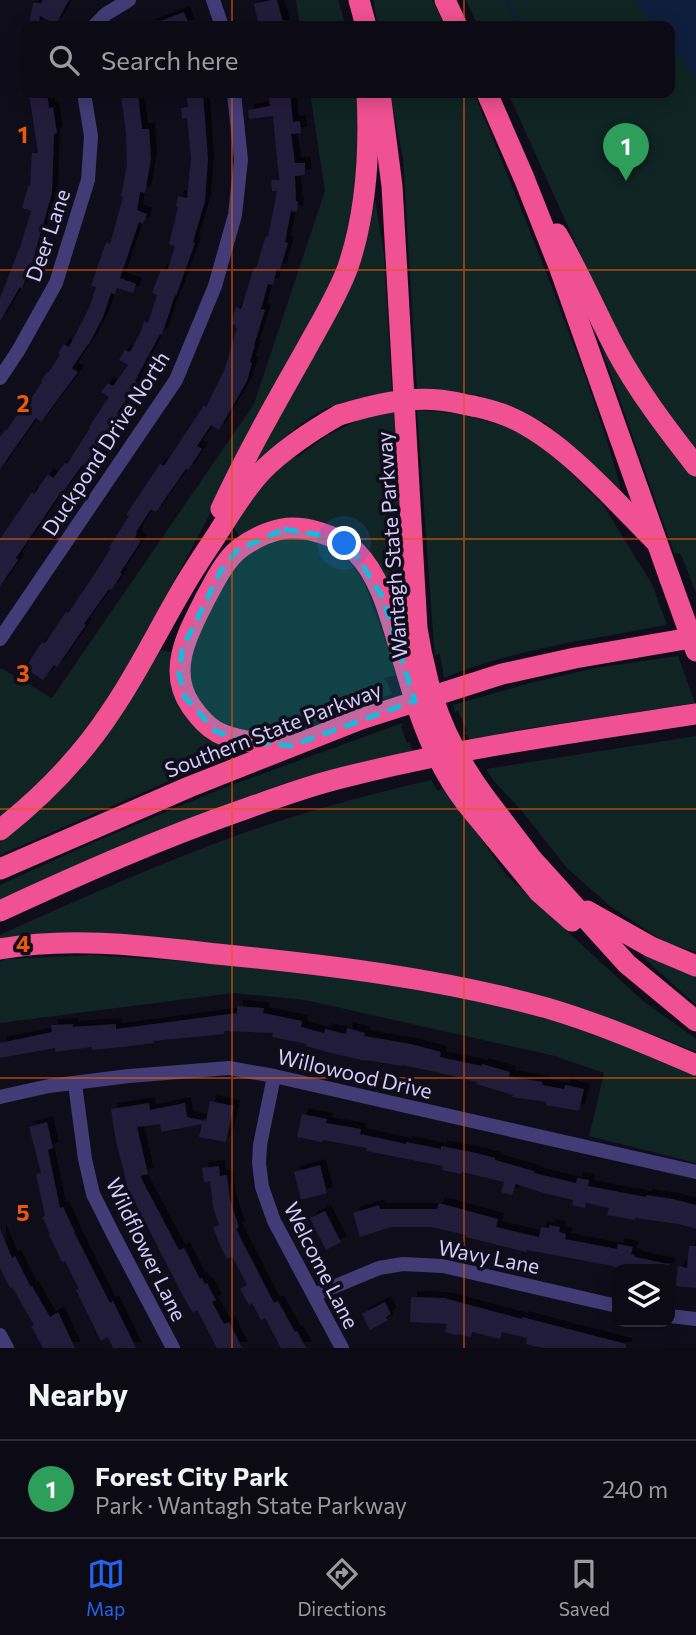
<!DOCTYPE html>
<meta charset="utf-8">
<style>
:root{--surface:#0c0a14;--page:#1a1822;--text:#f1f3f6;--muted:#9a9aa0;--line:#2c2b34;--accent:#2563eb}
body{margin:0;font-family:Commissioner,sans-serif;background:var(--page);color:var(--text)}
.controls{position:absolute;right:21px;bottom:21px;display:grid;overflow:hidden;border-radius:14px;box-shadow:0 4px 18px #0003}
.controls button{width:63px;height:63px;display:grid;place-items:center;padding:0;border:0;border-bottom:2px solid var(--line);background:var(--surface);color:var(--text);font:35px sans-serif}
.you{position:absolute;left:345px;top:544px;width:24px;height:24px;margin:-18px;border:5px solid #fff;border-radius:50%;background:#1a73e8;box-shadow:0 0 0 10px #1a73e833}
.badge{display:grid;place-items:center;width:46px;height:46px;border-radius:50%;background:var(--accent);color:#fff;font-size:23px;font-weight:700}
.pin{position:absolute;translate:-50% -58px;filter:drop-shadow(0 2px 4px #0008)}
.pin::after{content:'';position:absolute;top:37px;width:24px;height:21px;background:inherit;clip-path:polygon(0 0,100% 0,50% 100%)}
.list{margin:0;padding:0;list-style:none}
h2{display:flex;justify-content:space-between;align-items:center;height:91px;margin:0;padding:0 28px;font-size:30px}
h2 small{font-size:23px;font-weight:400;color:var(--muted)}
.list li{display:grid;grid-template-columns:46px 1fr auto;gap:21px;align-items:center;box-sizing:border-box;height:98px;padding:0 28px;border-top:2px solid var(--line)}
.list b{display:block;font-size:26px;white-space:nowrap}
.list p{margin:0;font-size:23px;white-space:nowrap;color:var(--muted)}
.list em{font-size:23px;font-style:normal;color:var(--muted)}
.icon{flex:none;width:38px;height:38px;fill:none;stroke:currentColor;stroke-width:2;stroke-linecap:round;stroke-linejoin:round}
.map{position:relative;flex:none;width:696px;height:1348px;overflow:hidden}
.search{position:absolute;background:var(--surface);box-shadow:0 4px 18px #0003;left:21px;right:21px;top:21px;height:77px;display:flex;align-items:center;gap:18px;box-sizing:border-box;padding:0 24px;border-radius:14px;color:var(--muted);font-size:26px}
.sheet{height:189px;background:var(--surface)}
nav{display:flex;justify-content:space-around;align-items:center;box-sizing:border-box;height:98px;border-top:2px solid var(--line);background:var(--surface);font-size:19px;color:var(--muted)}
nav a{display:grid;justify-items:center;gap:4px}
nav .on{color:var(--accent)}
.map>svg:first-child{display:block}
</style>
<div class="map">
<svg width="696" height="1348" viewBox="0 0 696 1348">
<defs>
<filter id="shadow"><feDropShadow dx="6" dy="-6" stdDeviation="0" flood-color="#0009"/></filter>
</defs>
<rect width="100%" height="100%" fill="#100d1b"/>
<g fill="#102424">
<polygon points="296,0 338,0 346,26 300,26"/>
<polygon points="373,0 432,0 445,26 378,26"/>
<polygon points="466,0 696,0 696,455 646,386 607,313 508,93 670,93 670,26 478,26"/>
<polygon points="310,93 361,93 364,168 341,267 317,315 129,665 81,739 0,822 0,670 1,668 52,698 254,404 325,191"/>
<path d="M390,93H474C508,175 541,257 572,341C591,392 610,445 623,498L605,478L547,424L478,395L417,391L403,158Z"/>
<path d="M375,200L384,254L392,392C370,395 348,400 327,408C299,421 276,446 253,466L351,280L370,227Z"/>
<polygon points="582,293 680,459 696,477 696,593 681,554 674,553"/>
<path d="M417,410L462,414L510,428L549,451L603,505L652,584L667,625C592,639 514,649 444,678L440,654L435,655L434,647Z"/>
<polygon points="394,411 403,577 383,579 342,531 241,538 232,526 260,485 293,452 298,457 326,436 365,417"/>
<polygon points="306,535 338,547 363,580 398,675 383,678 387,682 392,694 291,729 261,738 210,718 191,693 188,649 233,564 271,539"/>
<polygon points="161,650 174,653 174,690 189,721 210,741 238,751 0,855 0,842 31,816 83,767"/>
<polygon points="678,656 695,703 518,730 470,741 465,732 467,731 458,711 455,712 453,705 530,683 595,668"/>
<polygon points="402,723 403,725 401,726 407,743 409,743 414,753 357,763 279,785 203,813 0,902 0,885 92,843 221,789"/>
<polygon points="696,736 696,952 666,943 610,906 567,868 522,811 493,780 486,769"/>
<path d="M431,780L438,791L445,786L506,875L643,1001L696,1039V1052L660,1037L499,986L0,943V935L15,928C90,895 164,861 241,834C303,812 367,795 431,780Z"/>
<polygon points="649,952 696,973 696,1005 642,956"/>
<polygon points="90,955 231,964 428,989 550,1019 696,1071 696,1163 589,1136 604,1073 555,1056 305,1000 233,993 0,1023 0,962 5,959"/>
</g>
<polygon fill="#0f1e3c" points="636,0 696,0 696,79 670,45 670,26 655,26"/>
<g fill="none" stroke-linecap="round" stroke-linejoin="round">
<polyline stroke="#0f1e3c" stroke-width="3.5" points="508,0 518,25"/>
</g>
<g fill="#231a3a" filter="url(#shadow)">
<polygon points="43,0 69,0 56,24 40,16 38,26 29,26 33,3 41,3"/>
<polygon points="271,0 277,0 284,26 259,26 254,4"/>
<polygon points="184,12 189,26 150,26 150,25"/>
<polygon points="29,93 47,93 49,108 53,107 57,133 54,134 52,193 33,260 22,288 20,287 0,321 0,298 20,247 31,211 22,208 28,186 30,186 32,153 38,153"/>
<polygon points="186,93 203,93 208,159 205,201 193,242 195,243 176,296 175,295 162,335 160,334 135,381 137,383 117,413 120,415 100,444 101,445 91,461 89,460 85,466 83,464 62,493 61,492 16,558 18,560 0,586 0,539 32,492 34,494 48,474 53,478 65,463 67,464 90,428 89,427 109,397 101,392 108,383 113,386 128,365 119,360 125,350 130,352 141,331 144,321 148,323 157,295 152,293 161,269 167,271 175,246 169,244 178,207 176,206 178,196 187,198 191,158 187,118 182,119 181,108 188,107"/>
<polygon points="272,93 290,93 293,122 300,121 301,133 291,134 295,163 305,163 305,175 295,176 296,201 298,202 297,212 291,211 285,242 288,243 280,270 277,269 273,285 268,284 261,309 265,310 254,345 255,345 250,362 252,363 247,381 219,430 211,425 197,446 202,449 188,470 186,469 156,512 151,509 136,532 137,533 135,537 141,541 120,573 122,574 111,590 109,589 84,624 86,625 57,667 54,665 43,680 25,668 42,642 45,643 66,612 68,613 92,578 111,548 109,547 129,516 126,515 160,464 164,466 204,405 206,407 224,371 237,328 235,328 236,325 231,324 236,307 241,309 254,267 256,268 266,236 268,237 277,191 272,191 271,180 279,180 273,116 249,119 248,110 270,106 269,97 272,96"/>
<polygon points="138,94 142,129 149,129 151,159 145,193 140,192 137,210 147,214 143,224 139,222 120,278 136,284 133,293 117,288 115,294 111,293 103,317 89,344 88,344 72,368 78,372 41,422 36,418 0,469 0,437 6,429 7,430 26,401 28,403 42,382 41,381 47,372 48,373 60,355 58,353 64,344 69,347 89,308 96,287 91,286 106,242 110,244 123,197 121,196 127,165 126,133 121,96"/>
<polygon points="237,1006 264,1008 263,1013 302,1021 301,1027 324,1033 325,1029 346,1034 347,1028 365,1033 364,1036 411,1044 441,1052 440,1057 482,1066 482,1064 510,1072 509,1076 543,1082 542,1085 564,1089 565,1085 584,1089 579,1111 546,1105 546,1102 512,1097 513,1095 476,1084 477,1082 436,1072 402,1065 402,1066 366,1060 366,1061 331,1053 306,1046 306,1044 272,1037 273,1033 224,1031 224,1034 153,1041 154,1043 122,1047 92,1050 92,1047 55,1052 55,1048 0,1058 0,1043 52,1032 51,1025 73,1024 73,1027 116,1024 116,1029 237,1013"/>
<polygon points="210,1101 234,1106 226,1142 199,1137 202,1124 161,1132 160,1124 137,1127 148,1174 140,1176 179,1250 184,1248 200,1279 202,1278 205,1284 207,1283 216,1300 212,1302 224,1324 229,1322 242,1348 217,1348 197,1310 193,1313 183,1296 128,1189 115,1137 111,1109 149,1103 150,1110 185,1103 187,1117 206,1121"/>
<polygon points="302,1114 327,1119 326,1123 361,1129 360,1134 406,1144 406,1142 441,1149 441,1146 476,1153 495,1158 495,1160 534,1171 534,1173 576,1183 577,1178 589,1180 588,1186 646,1197 646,1195 673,1199 696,1205 696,1229 679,1224 635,1218 635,1220 607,1215 609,1208 586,1203 585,1208 572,1205 573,1200 540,1192 516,1184 512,1195 501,1192 504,1182 462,1172 461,1174 442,1170 443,1166 366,1151 367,1148 323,1140 322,1142 297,1137"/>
<polygon points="47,1122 53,1148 48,1150 60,1208 63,1207 75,1232 74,1232 110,1303 113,1301 136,1348 113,1348 108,1337 101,1341 76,1290 79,1289 65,1261 62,1262 49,1235 50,1234 42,1217 45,1216 36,1174 41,1173 29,1127"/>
<polygon points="320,1165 327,1193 301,1200 294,1172"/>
<polygon points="219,1166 220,1176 227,1175 230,1200 239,1227 236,1229 274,1303 278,1301 295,1332 297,1331 306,1348 281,1348 265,1318 261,1320 252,1303 249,1305 240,1289 247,1285 232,1256 227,1259 220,1245 213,1227 219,1225 213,1207 210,1181 204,1182 202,1168"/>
<polygon points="439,1203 498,1219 496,1227 539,1237 541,1227 549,1228 549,1225 560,1227 559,1232 566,1234 565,1239 617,1249 618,1244 633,1247 631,1254 635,1255 635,1257 669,1264 668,1269 624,1269 613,1267 613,1266 527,1250 526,1252 466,1237 466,1235 431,1227 391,1227 360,1237 353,1213 379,1205 380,1209 437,1209"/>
<polygon points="325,1211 341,1242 326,1250 310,1218"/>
<polygon points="0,1229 12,1258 15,1256 31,1287 32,1286 50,1317 58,1312 75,1348 43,1348 31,1326 34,1325 12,1287 10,1288 0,1268"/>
<polygon points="689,1246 696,1246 696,1288 676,1286 678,1266 687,1268"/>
<polygon points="411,1297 444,1298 522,1319 522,1317 626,1344 626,1348 543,1348 526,1344 527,1338 502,1332 500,1339 472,1332 471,1337 457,1334 456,1335 445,1332 447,1324 410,1322"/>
<polygon points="385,1302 391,1314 386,1317 388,1320 370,1330 362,1314"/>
</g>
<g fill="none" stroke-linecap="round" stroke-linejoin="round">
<g stroke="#423b76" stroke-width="14">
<polyline points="213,0 222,26"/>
<polyline points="94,26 106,14 129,0"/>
<polyline points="0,378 18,351 56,283 88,180 91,136 84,93"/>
<polyline points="0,639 176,380 215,286 235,215 241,160 234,93"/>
<polyline points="274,1076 260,1145 259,1163 262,1187 274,1221 342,1348"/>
<polyline points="75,1084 85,1159 93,1194 113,1234 173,1348"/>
<polyline points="0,1097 49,1086 129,1076 229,1068 274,1076 696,1172"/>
<polyline points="314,1295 379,1268 403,1264 443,1266 617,1306"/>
<polyline points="670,1316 696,1319"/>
<polyline points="0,1335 7,1348"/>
</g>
<g stroke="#f05192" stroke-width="21">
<polyline points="359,0 366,26"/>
<polyline points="445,0 457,26"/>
<polyline points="380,93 392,186 415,593 417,628 422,656"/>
<polyline points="487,93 524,178 560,269 670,579"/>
<path d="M557,234C579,272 596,312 616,350C638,391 667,429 696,466"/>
<path d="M473,406C482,408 491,410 499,413C556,432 613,499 655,541"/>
<path d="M221,509C246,455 275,404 304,353C319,325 337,297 348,267C367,211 370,152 367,93"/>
<path d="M289,746C265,743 239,743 217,732C206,726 198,716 191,706C166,670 189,631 206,597C215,581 224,561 239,549C251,540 267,532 282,529C304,525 340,536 356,552C384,580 392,626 404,663"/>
<polyline points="484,796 532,859 627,964 696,1021"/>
<polyline points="466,803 539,892 572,921"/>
<path d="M0,830C43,796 82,756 112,710C140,669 161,624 187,581C196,566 206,551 216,536C230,514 244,490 262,471C285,448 311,431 339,415"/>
<polyline points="0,869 189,787 361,719 502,674 575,658 696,637"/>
<path d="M0,911C80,874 161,838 245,809C276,798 308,786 341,778C458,748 577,732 696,714"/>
<polyline points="587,911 651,947 696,966"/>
<path d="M0,949C71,936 146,946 217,954C328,965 439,978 547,1008C598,1023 647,1044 696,1065"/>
</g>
<g stroke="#f05192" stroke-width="21">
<path d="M339,415C372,405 405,397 439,400C451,401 462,404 473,406"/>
<polyline points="670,579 696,651"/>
<path d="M422,656C426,670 428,685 433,698C444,733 462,766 484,796"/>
<path d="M404,663C418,713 434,761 466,803"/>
</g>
</g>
<path fill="#13bcde" fill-opacity="0.2" stroke="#13bcde" stroke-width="5" stroke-dasharray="14 9" stroke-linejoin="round" d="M284,529L333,537L354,551L382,596L415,701L291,746L238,740L215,731L184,696L179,674L182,649L221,570L237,550Z"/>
<path fill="none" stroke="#e8590c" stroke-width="2" stroke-opacity="0.55" d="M232,0V26M464,0V26M232,93V1348M464,93V1348M0,270H696M0,539H696M0,809H696M0,1078H696"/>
<g text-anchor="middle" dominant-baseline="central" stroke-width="7" stroke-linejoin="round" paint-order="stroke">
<g font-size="21" fill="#d4cbfb" stroke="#100d1b">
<text transform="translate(47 235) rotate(-71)">Deer Lane</text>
<text transform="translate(105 443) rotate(-57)">Duckpond Drive North</text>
<text transform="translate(391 545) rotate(-94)">Wantagh State Parkway</text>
<text transform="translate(273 729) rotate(-21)">Southern State Parkway</text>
<text transform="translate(355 1073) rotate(13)">Willowood Drive</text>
<text transform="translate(147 1249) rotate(64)">Wildflower Lane</text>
<text transform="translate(489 1256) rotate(11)">Wavy Lane</text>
<text transform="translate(322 1265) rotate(63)">Welcome Lane</text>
</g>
</g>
<g font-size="23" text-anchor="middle" font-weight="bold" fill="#e8590c" stroke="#100d1b" stroke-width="7" stroke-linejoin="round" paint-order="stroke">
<text x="23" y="143">1</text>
<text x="23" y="412">2</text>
<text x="23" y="682">3</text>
<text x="23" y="952">4</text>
<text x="23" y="1221">5</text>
</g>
</svg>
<div class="controls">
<button><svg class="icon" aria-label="layers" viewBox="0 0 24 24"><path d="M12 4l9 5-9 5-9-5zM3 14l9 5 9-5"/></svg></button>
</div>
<div class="you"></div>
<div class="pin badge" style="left:626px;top:181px;background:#2e9e5b">1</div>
<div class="search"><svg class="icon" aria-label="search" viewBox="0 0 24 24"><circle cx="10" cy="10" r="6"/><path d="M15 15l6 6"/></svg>Search here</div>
</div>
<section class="sheet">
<h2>Nearby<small></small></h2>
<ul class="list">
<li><span class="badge" style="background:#2e9e5b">1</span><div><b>Forest City Park</b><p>Park · Wantagh State Parkway</p></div><em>240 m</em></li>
</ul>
</section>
<nav>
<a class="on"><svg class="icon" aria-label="map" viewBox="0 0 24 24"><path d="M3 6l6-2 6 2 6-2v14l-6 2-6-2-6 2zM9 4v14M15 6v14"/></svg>Map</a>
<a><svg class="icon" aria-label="directions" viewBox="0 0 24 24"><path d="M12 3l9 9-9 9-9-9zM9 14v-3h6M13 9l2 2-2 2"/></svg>Directions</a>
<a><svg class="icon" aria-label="saved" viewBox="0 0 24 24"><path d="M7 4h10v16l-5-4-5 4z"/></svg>Saved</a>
</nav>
